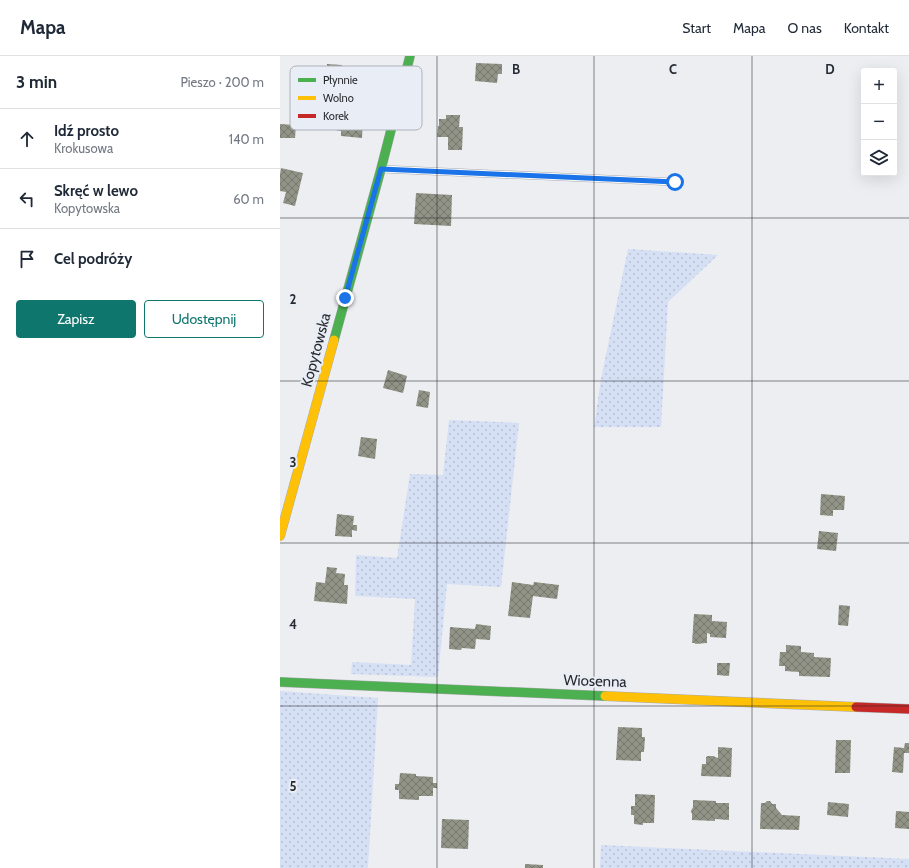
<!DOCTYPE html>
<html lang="pl">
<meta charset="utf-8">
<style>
:root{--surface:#fff;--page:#f2f2f3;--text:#1f2937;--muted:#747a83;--line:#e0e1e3;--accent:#0f766e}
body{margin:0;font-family:Cabin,sans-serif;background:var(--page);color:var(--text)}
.controls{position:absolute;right:12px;top:12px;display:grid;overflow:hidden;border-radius:4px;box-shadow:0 4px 16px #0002}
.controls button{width:36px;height:36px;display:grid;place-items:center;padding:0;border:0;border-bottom:1px solid var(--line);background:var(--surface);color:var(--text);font:20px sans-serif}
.stop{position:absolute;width:12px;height:12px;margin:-9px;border:3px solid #1a73e8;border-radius:50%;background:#fff}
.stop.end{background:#1a73e8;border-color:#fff;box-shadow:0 1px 4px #0008}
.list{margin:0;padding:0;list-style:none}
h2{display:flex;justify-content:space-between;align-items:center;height:52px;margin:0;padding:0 16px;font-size:17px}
h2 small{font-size:13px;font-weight:400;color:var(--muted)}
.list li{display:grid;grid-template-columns:26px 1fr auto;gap:12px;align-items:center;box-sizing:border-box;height:60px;padding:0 16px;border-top:1px solid var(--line)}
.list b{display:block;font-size:15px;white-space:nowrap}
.list p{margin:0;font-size:13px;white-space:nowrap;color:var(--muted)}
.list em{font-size:13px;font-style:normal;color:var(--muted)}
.actions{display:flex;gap:8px;padding:12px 16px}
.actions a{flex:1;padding:9px 0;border:1px solid var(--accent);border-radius:4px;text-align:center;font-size:14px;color:var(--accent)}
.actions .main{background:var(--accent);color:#fff}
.icon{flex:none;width:22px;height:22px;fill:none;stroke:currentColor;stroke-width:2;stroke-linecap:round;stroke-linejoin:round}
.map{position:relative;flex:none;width:629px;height:812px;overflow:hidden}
header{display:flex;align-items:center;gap:24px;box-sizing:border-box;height:56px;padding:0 20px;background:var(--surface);border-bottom:1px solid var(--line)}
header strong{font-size:19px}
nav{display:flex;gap:22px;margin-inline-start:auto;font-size:14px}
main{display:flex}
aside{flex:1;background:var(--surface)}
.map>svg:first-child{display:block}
</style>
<header>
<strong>Mapa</strong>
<nav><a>Start</a><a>Mapa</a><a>O nas</a><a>Kontakt</a></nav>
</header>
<main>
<aside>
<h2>3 min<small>Pieszo · 200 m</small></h2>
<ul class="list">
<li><svg class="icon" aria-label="ahead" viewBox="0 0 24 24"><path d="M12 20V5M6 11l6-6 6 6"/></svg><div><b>Idź prosto</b><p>Krokusowa</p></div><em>140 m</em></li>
<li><svg class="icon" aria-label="left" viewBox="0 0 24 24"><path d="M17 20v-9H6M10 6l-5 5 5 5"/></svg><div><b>Skręć w lewo</b><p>Kopytowska</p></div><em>60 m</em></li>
<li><svg class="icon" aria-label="arrive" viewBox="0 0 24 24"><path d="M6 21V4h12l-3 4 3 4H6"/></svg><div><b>Cel podróży</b></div></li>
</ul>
<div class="actions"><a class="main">Zapisz</a><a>Udostępnij</a></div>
</aside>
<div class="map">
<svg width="629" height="812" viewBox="0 0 629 812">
<defs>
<pattern id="grass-dots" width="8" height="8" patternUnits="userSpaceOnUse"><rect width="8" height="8" fill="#d5e0f5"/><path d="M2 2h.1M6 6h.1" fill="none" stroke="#b7c0d2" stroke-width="1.8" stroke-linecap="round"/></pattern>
<pattern id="building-cross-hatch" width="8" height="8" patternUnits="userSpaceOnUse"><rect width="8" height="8" fill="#919386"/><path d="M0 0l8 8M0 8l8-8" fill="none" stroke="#76786e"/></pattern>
</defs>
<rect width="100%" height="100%" fill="#eceef2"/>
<g fill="url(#grass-dots)">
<polygon points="348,193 438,199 388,246 381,371 314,371 321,323"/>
<polygon points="169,364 239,367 221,531 167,528 158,621 71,618 72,606 131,609 135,543 75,540 76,499 117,502 130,418 163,419"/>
<polygon points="0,635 98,642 88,812 0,812"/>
<polygon points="321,789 629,803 629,812 320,812"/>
</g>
<g fill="url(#building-cross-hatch)">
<polygon points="196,7 222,8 222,18 218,18 217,27 195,25"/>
<polygon points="47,8 62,9 62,19 47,18"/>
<polygon points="62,59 83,61 82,82 61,80 61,75 55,74 56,67 62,67"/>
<polygon points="166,59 180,59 179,71 183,71 182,94 168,94 168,81 157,81 158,70 159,70 159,63 166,63"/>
<polygon points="0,68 16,69 15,82 0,82"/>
<polygon points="1,112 23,117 15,150 3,147 6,136 0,135 0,118"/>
<polygon points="136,137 172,139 171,170 134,168"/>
<polygon points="108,314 127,320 123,337 103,332"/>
<polygon points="139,334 150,336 148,352 136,350"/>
<polygon points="81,381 97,383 95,403 78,400"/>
<polygon points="541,438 565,440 564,454 553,454 553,460 540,459"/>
<polygon points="57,458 74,460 73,469 77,469 77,475 72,474 72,481 55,480"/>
<polygon points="539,475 558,477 556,495 537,493"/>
<polygon points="47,511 57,512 56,517 65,518 64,529 68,529 67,548 34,545 36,526 45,527"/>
<polygon points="232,526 253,529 254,526 279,529 277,543 253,540 250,562 228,560"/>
<polygon points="559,549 570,550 568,570 558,569"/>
<polygon points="414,558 432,559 432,565 447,566 446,582 430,581 430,578 427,577 427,587 415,588 415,587 412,587"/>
<polygon points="196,568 211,570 210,584 196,583 195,593 182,592 181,594 169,593 170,571 195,573"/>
<polygon points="506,589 521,590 521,596 534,597 534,601 551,602 550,621 519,620 519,616 505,615 505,610 499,610 500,596 506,596"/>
<polygon points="437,607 450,607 449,620 437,619"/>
<polygon points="338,671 362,672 362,681 365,681 364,696 361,696 361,705 336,704"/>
<polygon points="556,684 571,684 570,717 555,717"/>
<polygon points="625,687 629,687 629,697 624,697 623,717 612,716 614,691 624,692"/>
<polygon points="438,691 452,692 451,721 421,720 422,708 426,708 426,701 428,700 434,700 435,701 438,702"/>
<polygon points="120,717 136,718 136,720 153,721 153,727 157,727 157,732 153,732 153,740 139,740 139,744 119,743 119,734 115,734 115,728 119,728"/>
<polygon points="355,738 375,739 374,767 363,767 363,769 354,768 354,759 351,759 351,750 355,750"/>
<polygon points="413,744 436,745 436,747 449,747 449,764 435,763 435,765 412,764 412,758 411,755 413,751"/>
<polygon points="487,745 490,745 492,748 496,748 496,752 502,759 520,760 519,774 480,773 481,747 485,747"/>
<polygon points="548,746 569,748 568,761 547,759"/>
<polygon points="616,755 629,756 629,773 615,772"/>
<polygon points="162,763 189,764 188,793 161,792"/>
<polygon points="245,808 263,809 263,812 245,812"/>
</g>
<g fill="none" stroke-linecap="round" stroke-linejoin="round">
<g stroke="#a8aaad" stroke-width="8">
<polyline id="lane" points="102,113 395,126"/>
</g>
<g stroke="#a8aaad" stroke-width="10">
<g id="fast">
<polyline points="54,284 101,113 130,0"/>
<polyline points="0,626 325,640"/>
</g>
</g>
<g stroke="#a8aaad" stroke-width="10">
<g id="slow">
<polyline points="0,480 54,284"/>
<polyline points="325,640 576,651"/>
</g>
</g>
<g stroke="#a8aaad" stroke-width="10">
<polyline id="jam" points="576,651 629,653"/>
</g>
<use href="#lane" stroke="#fcfcfd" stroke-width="7"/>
<use href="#fast" stroke="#4caf50" stroke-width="9"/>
<use href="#slow" stroke="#ffc107" stroke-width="9"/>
<use href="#jam" stroke="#c62828" stroke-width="9"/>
</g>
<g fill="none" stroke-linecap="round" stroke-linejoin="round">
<polyline stroke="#1a73e8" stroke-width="5" points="65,242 101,113 395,126"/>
</g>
<path fill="none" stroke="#282a2d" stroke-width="1" stroke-opacity="0.55" d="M157,0V812M314,0V812M472,0V812M0,162H629M0,325H629M0,487H629M0,650H629"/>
<g text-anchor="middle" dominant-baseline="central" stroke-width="4" stroke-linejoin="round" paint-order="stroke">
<g font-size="15" fill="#282a2d" stroke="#e8edf6">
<text transform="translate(36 294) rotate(-75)">Kopytowska</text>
<text transform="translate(315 625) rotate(2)">Wiosenna</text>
</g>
</g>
<rect x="10" y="10" width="132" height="64" rx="6" fill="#e8edf6" stroke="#aeb2ba" stroke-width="1"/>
<rect x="18" y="22" width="18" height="4" fill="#4caf50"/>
<rect x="18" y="40" width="18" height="4" fill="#ffc107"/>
<rect x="18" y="58" width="18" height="4" fill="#c62828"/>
<g font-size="11" fill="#282a2d">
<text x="43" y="28">Płynnie</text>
<text x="43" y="46">Wolno</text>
<text x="43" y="64">Korek</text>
</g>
<g font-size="13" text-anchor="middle" font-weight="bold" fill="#282a2d" stroke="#e8edf6" stroke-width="4" stroke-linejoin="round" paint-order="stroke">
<text x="236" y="18">B</text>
<text x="393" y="18">C</text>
<text x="550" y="18">D</text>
<text x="13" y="248">2</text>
<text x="13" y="411">3</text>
<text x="13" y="573">4</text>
<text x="13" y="735">5</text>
</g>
</svg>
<div class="controls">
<button>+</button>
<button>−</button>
<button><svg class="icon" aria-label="layers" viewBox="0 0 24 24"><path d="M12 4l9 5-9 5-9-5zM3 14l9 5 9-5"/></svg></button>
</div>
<div class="stop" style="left:395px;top:126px"></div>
<div class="stop end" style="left:65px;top:242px"></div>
</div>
</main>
